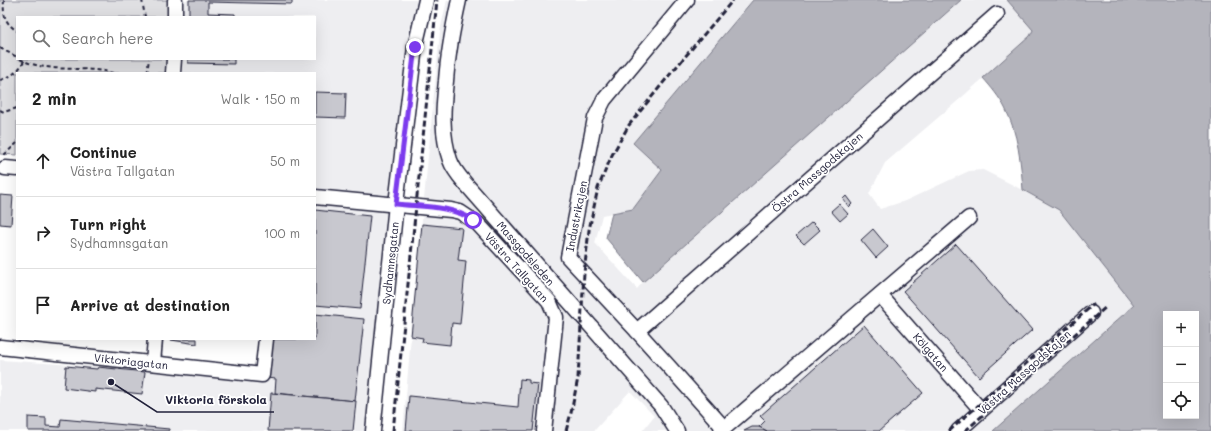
<!DOCTYPE html>
<meta charset="utf-8">
<style>
:root{--surface:#fff;--page:#f2f2f2;--text:#222;--muted:#767676;--line:#e0e0e0}
body{margin:0;font-family:Mali,sans-serif;background:var(--page);color:var(--text)}
.controls{position:absolute;right:12px;bottom:12px;display:grid;overflow:hidden;border-radius:0px;box-shadow:0 4px 16px #0002}
.controls button{width:36px;height:36px;display:grid;place-items:center;padding:0;border:0;border-bottom:1px solid var(--line);background:var(--surface);color:var(--text);font:20px sans-serif}
.stop{position:absolute;width:12px;height:12px;margin:-9px;border:3px solid #7c3aed;border-radius:50%;background:#fff}
.stop.end{background:#7c3aed;border-color:#fff;box-shadow:0 1px 4px #0008}
.list{margin:0;padding:0;list-style:none}
h2{display:flex;justify-content:space-between;align-items:center;height:52px;margin:0;padding:0 16px;font-size:17px}
h2 small{font-size:13px;font-weight:400;color:var(--muted)}
.list li{display:grid;grid-template-columns:26px 1fr auto;gap:12px;align-items:center;box-sizing:border-box;height:72px;padding:0 16px;border-top:1px solid var(--line)}
.list b{display:block;font-size:15px;white-space:nowrap}
.list p{margin:0;font-size:13px;white-space:nowrap;color:var(--muted)}
.list em{font-size:13px;font-style:normal;color:var(--muted)}
.icon{flex:none;width:22px;height:22px;fill:none;stroke:currentColor;stroke-width:2;stroke-linecap:round;stroke-linejoin:round}
.map{position:relative;flex:none;width:1211px;height:431px;overflow:hidden}
.search{position:absolute;background:var(--surface);box-shadow:0 4px 16px #0002;left:16px;top:16px;width:300px;height:44px;display:flex;align-items:center;gap:10px;box-sizing:border-box;padding:0 14px;border-radius:0px;color:var(--muted);font-size:15px}
.panel{position:absolute;background:var(--surface);box-shadow:0 4px 16px #0002;left:16px;top:72px;width:300px;height:268px;border-radius:0px}
.map>svg:first-child{display:block}
</style>
<div class="map">
<svg width="1211" height="431" viewBox="0 0 1211 431">
<rect width="100%" height="100%" fill="#fff"/>
<filter id="ink" filterUnits="userSpaceOnUse"><feTurbulence type="fractalNoise" baseFrequency=".025" numOctaves="2"/><feDisplacementMap in="SourceGraphic" scale="8" xChannelSelector="R" yChannelSelector="G"/><feConvolveMatrix kernelMatrix="1 2 1 2 8 2 1 2 1" color-interpolation-filters="sRGB"/></filter>
<g filter="url(#ink)">
<g fill="#eeeef1">
<polygon points="180,0 418,0 413,19 398,113 392,199 315,192 315,73 178,73 179,59 315,59 315,17 180,17"/>
<polygon points="447,0 753,0 633,143 663,170 633,209 602,215 595,243 637,289 643,282 961,0 1007,0 1034,30 1031,36 961,98 885,163 869,194 880,209 905,201 969,171 983,170 1011,184 1059,210 1135,305 993,431 642,431 654,416 630,391 594,431 403,431 411,336 440,31"/>
<polygon points="315,202 393,209 370,431 0,431 0,360 264,378 315,339"/>
</g>
<polygon fill="#dfdfe2" stroke="#80808e" points="0,0 171,0 171,17 17,17 17,59 170,59 170,73 17,73 17,155 0,154"/>
<g fill="#b4b4bc" stroke="#7a7a88" fill-rule="evenodd">
<polygon points="753,0 961,0 643,282 606,238 612,213 633,209 662,170 633,143"/>
<path d="M1007,0H1211V431H993L1134,305L1059,210L1023,190C1021,163 1018,133 1005,108C1000,98 991,87 983,78L1030,36L1033,30ZM1166,314H1196V416H1166Z"/>
</g>
<g fill="#c8c8cf" stroke="#22223b">
<polygon points="189,0 292,0 292,4 208,2 208,13 235,14 235,17 189,17"/>
<polygon points="188,59 234,59 234,64 188,63"/>
<polygon points="315,92 346,93 345,118 315,117"/>
<polygon points="0,195 13,196 11,225 0,224"/>
<polygon points="846,196 852,204 849,207 843,199"/>
<polygon points="839,204 848,214 840,221 831,211"/>
<polygon points="315,210 370,216 360,309 315,305"/>
<polygon points="812,222 820,230 804,244 796,236"/>
<polygon points="422,224 462,228 458,260 466,261 460,324 452,323 450,345 422,342 423,338 411,336"/>
<polygon points="873,229 888,247 876,258 861,240"/>
<polygon points="956,244 1032,330 979,377 903,291"/>
<polygon points="315,314 364,319 355,401 275,393 276,379 266,378 270,339 315,339"/>
<polygon points="864,325 923,393 879,431 767,431 759,427 765,421 760,416"/>
<polygon points="171,339 197,339 197,344 171,340"/>
<polygon points="66,366 97,369 98,367 145,372 142,394 95,389 95,392 64,388"/>
<polygon points="520,379 529,380 529,383 538,384 533,431 406,431 409,396 518,407"/>
<polygon points="271,393 356,401 353,431 268,431"/>
<polygon points="28,417 46,418 46,426 60,427 61,419 169,429 169,431 28,431"/>
<polygon points="752,427 759,427 767,431 744,431"/>
</g>
<g fill="none" stroke-linecap="round" stroke-linejoin="round">
<g stroke="#22223b" stroke-width="17">
<g id="minor">
<path d="M459,0C453,27 448,54 446,81C443,108 441,134 450,160C453,169 459,176 465,183L661,406L677,431"/>
<polyline points="687,0 604,100 595,118 568,257 637,331 724,428"/>
<polyline points="175,17 175,0"/>
<polyline points="173,73 174,59"/>
<polyline points="5,168 17,169"/>
<polyline points="315,197 451,210 460,212 478,224 549,301 556,317 544,431"/>
<polyline points="880,295 981,410"/>
<polyline points="637,331 997,14"/>
<polyline points="0,347 262,375 266,339"/>
<polyline points="153,363 155,339"/>
<polyline points="373,431 396,204 415,47 426,0"/>
<polyline points="721,431 969,218"/>
<polyline points="958,431 1091,313"/>
</g>
</g>
<g stroke="#22223b" stroke-width="2" stroke-dasharray="4 3" stroke-linecap="butt">
<path d="M4,0C3,15 4,22 17,31"/>
<polyline points="142,0 145,17"/>
<polyline points="0,48 17,57"/>
<path d="M20,59C48,74 83,65 113,73"/>
<polyline points="147,73 149,59"/>
<path d="M0,80C13,76 19,71 25,59"/>
<polyline points="0,110 4,112 17,108"/>
<polyline points="4,155 17,143"/>
</g>
<use href="#minor" stroke="#fff" stroke-width="14"/>
<g stroke="#22223b" stroke-width="3" stroke-dasharray="6 3" stroke-linecap="butt">
<polyline points="393,431 437,0"/>
<polyline points="566,431 571,413 578,378 584,273 589,230 598,188 612,155 629,125 667,78 733,0"/>
<polyline points="949,431 1094,304"/>
<polyline points="965,431 1106,307"/>
</g>
</g>
</g>
<g fill="none" stroke-linecap="round" stroke-linejoin="round" filter="url(#ink)">
<path stroke="#7c3aed" stroke-width="5" d="M415,47L396,204C422,207 450,205 473,220"/>
</g>
<g text-anchor="middle" dominant-baseline="central" stroke-width="3.5" stroke-linejoin="round" paint-order="stroke">
<g font-size="11" fill="#22223b" stroke="#fff">
<text transform="translate(817 172) rotate(-41)">Östra Massgodskajen</text>
<text transform="translate(576 216) rotate(-79)">Industrikajen</text>
<text transform="translate(526 253) rotate(49)">Massgodsleden</text>
<text transform="translate(390 263) rotate(-84)">Sydhamnsgatan</text>
<text transform="translate(517 267) rotate(48)">Västra Tallgatan</text>
<text transform="translate(931 352) rotate(49)">Kölgatan</text>
<text transform="translate(131 361) rotate(6)">Viktoriagatan</text>
<text transform="translate(1024 372) rotate(-42)">Västra Massgodskajen</text>
</g>
</g>
<path fill="none" stroke="#22223b" stroke-width="1.5" d="M111 382L157 412H274"/>
<circle fill="#22223b" stroke="#fff" stroke-width="1.5" cx="111" cy="382" r="4"/>
<g font-size="12" text-anchor="middle" font-weight="bold" fill="#22223b" stroke="#fff" stroke-width="3.5" stroke-linejoin="round" paint-order="stroke">
<text x="216" y="404">Viktoria förskola</text>
</g>
</svg>
<div class="controls">
<button>+</button>
<button>−</button>
<button><svg class="icon" aria-label="locate" viewBox="0 0 24 24"><circle cx="12" cy="12" r="6"/><path d="M12 2v4M12 18v4M2 12h4M18 12h4"/></svg></button>
</div>
<div class="stop" style="left:473px;top:220px"></div>
<div class="stop end" style="left:415px;top:47px"></div>
<div class="search"><svg class="icon" aria-label="search" viewBox="0 0 24 24"><circle cx="10" cy="10" r="6"/><path d="M15 15l6 6"/></svg>Search here</div>
<section class="panel">
<h2>2 min<small>Walk · 150 m</small></h2>
<ul class="list">
<li><svg class="icon" aria-label="ahead" viewBox="0 0 24 24"><path d="M12 20V5M6 11l6-6 6 6"/></svg><div><b>Continue</b><p>Västra Tallgatan</p></div><em>50 m</em></li>
<li><svg class="icon" aria-label="right" viewBox="0 0 24 24"><path d="M7 20v-9h11M14 6l5 5-5 5"/></svg><div><b>Turn right</b><p>Sydhamnsgatan</p></div><em>100 m</em></li>
<li><svg class="icon" aria-label="arrive" viewBox="0 0 24 24"><path d="M6 21V4h12l-3 4 3 4H6"/></svg><div><b>Arrive at destination</b></div></li>
</ul>
</section>
</div>
